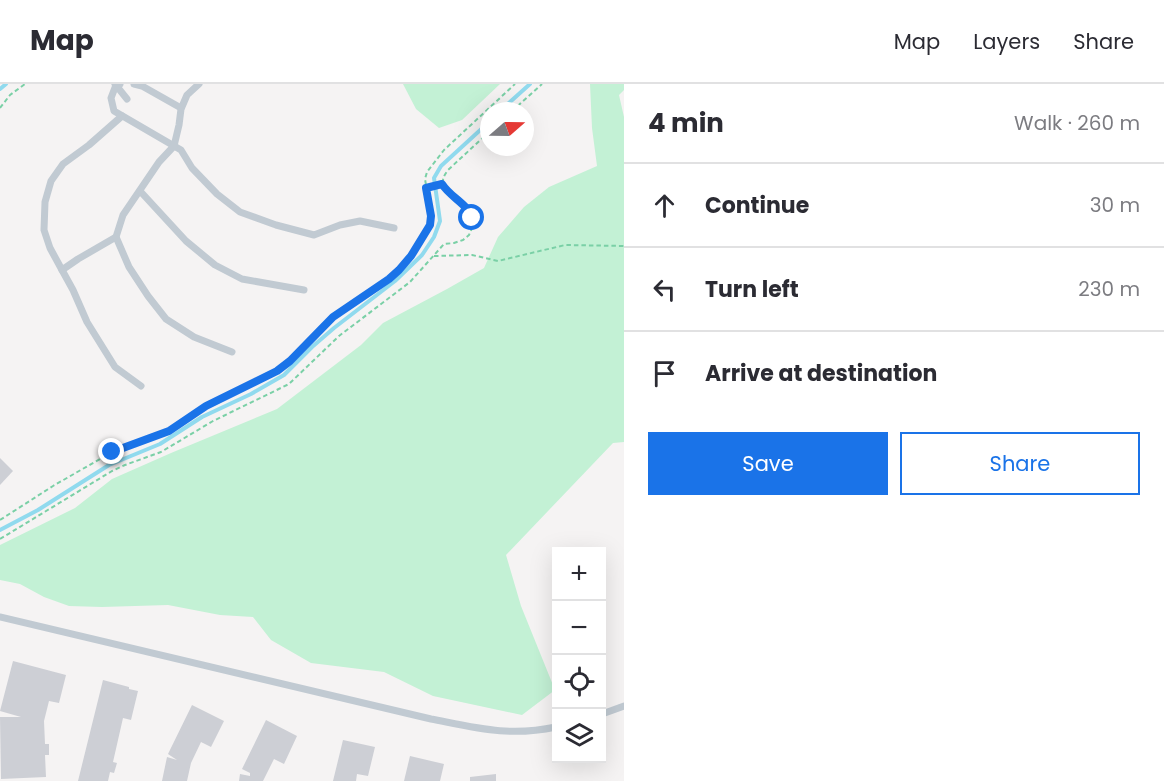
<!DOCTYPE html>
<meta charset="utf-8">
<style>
:root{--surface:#fff;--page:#f7f7f7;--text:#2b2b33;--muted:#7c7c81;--line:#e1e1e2;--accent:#1a73e8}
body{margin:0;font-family:Poppins,sans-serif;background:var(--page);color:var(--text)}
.controls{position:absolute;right:18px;bottom:18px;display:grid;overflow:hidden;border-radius:0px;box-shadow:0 6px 24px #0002}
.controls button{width:54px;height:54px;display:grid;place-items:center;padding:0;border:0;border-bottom:2px solid var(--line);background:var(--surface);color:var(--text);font:30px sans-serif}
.compass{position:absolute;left:480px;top:18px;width:54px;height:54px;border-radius:50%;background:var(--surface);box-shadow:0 6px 24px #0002;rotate:70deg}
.stop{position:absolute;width:18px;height:18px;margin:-14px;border:4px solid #1a73e8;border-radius:50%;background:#fff}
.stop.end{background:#1a73e8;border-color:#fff;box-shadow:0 2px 6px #0008}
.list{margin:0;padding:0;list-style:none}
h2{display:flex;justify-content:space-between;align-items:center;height:78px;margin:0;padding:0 24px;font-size:26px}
h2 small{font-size:20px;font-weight:400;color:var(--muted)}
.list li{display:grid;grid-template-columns:39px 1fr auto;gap:18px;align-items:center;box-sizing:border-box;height:84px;padding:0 24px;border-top:2px solid var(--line)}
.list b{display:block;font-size:22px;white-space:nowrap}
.list em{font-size:20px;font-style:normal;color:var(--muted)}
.actions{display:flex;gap:12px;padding:18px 24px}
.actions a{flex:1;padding:14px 0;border:2px solid var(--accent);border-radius:0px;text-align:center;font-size:21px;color:var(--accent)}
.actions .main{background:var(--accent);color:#fff}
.icon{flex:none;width:33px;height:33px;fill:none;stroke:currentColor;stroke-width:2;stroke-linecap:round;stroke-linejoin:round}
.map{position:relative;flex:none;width:624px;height:697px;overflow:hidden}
header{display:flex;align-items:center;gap:36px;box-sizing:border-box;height:84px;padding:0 30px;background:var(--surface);border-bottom:2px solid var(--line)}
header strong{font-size:28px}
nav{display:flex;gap:33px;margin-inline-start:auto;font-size:21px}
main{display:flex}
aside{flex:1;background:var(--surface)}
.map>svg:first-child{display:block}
</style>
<header>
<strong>Map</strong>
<nav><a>Map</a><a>Layers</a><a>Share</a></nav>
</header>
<main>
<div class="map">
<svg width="624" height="697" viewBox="0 0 624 697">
<rect width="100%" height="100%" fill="#f5f3f3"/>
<g fill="#c3f1d5">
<polygon points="403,0 500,0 462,36 439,44 416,25"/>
<polygon points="590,0 624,0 624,6 619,11 624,33 624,358 613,359 506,471 521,522 555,606 522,631 433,612 384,588 311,579 271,556 253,533 220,531 168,521 102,523 69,522 44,513 20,500 0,496 0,461 75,424 112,395 171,369 277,325 361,261 383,239 447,205 484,184 498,153 524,123 549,103 597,82 592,44"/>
</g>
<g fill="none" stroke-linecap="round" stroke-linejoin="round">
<g stroke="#90daee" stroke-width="4">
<polyline points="0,5 6,0"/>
<polyline points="500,27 530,0"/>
<polyline points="0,446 38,426 109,381 160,360 202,333 251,310 284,291 312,263 334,244 395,197 422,171 434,153 440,137 434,94 441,82 489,38"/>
</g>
</g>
<g fill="#cdcfd5">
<polygon points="0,374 13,387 0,401"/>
<polygon points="13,577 66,591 59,619 49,617 44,637 45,660 49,660 49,671 45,671 46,693 1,695 0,633 21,633 0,627"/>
<polygon points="103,596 129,603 129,605 138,607 131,636 123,634 113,678 117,679 114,689 110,688 108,697 78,697"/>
<polygon points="192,621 224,637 211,663 201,658 191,679 187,697 162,697 167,673 177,676 168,670"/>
<polygon points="266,636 297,652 284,680 274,675 263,697 239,697 240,690 250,692 250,689 242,685"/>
<polygon points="343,656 375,663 368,692 357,690 356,697 333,697"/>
<polygon points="410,672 444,680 440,697 404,697"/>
<polygon points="496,690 496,697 470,697 470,693"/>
</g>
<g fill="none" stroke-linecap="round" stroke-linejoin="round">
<g stroke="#7ad0a6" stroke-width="2" stroke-dasharray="4.5 3" stroke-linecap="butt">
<polyline points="0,24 10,11 25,0"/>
<polyline points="512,27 542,0"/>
<polyline points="426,104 442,100"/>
<polyline points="434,172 472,171 498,177 565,161 624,162"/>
<polyline points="0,436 53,402 112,368 169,347 206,322 277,287 290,277 334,233 399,186 411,172 426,149 430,140 431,132 425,95 427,88 444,66 515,0"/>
<path d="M0,455L112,387L125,381L161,368L213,337L289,300L339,252L410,198L444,160L454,159L463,156L469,151L473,142L470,127L445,105C441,97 443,93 448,86L489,48"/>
</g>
<g stroke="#c1cad2" stroke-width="7">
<polyline points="115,0 127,15"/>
<polyline points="120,0 116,1 111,14 114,27 181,66 192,84 217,110 240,128 276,141 314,151 340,141 360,137 394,144"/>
<polyline points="134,0 142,2 181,24"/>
<polyline points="122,32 89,61 63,80 51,97 45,118 44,146 50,164 62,186 78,175 116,153 123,131 159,78 174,62 179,41 181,25 187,11 199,0"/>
<polyline points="140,107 186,157 215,181 242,195 304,206"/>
<polyline points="116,153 129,183 148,212 166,235 194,253 232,268"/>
<polyline points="62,186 73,206 87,238 115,283 141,302"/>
<path d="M0,533L431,635C477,644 509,653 556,643"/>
<polyline points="602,630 624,622"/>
</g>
</g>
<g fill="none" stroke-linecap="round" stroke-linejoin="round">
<path stroke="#1a73e8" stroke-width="8" d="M112,368L169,347L206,322L277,287L290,277L333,233L389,195L399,186L411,172L430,141L431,132L426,104L442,100C450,113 468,120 472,134"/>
</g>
</svg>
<div class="controls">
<button>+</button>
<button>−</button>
<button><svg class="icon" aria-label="locate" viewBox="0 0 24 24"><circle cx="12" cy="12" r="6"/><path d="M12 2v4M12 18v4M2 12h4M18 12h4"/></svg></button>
<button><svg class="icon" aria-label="layers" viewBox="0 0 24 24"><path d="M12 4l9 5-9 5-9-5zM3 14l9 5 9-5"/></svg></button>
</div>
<svg class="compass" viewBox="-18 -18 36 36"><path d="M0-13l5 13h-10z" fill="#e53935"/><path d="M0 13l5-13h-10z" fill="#7c7c81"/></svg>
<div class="stop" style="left:472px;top:134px"></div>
<div class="stop end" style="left:112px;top:368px"></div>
</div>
<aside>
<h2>4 min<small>Walk · 260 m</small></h2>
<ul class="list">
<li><svg class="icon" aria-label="ahead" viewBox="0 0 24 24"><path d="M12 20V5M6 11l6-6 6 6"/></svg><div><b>Continue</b></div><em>30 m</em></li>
<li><svg class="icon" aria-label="left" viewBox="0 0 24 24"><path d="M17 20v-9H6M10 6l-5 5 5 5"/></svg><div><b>Turn left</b></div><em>230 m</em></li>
<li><svg class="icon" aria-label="arrive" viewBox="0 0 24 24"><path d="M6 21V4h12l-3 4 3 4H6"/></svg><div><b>Arrive at destination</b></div></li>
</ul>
<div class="actions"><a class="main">Save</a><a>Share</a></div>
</aside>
</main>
